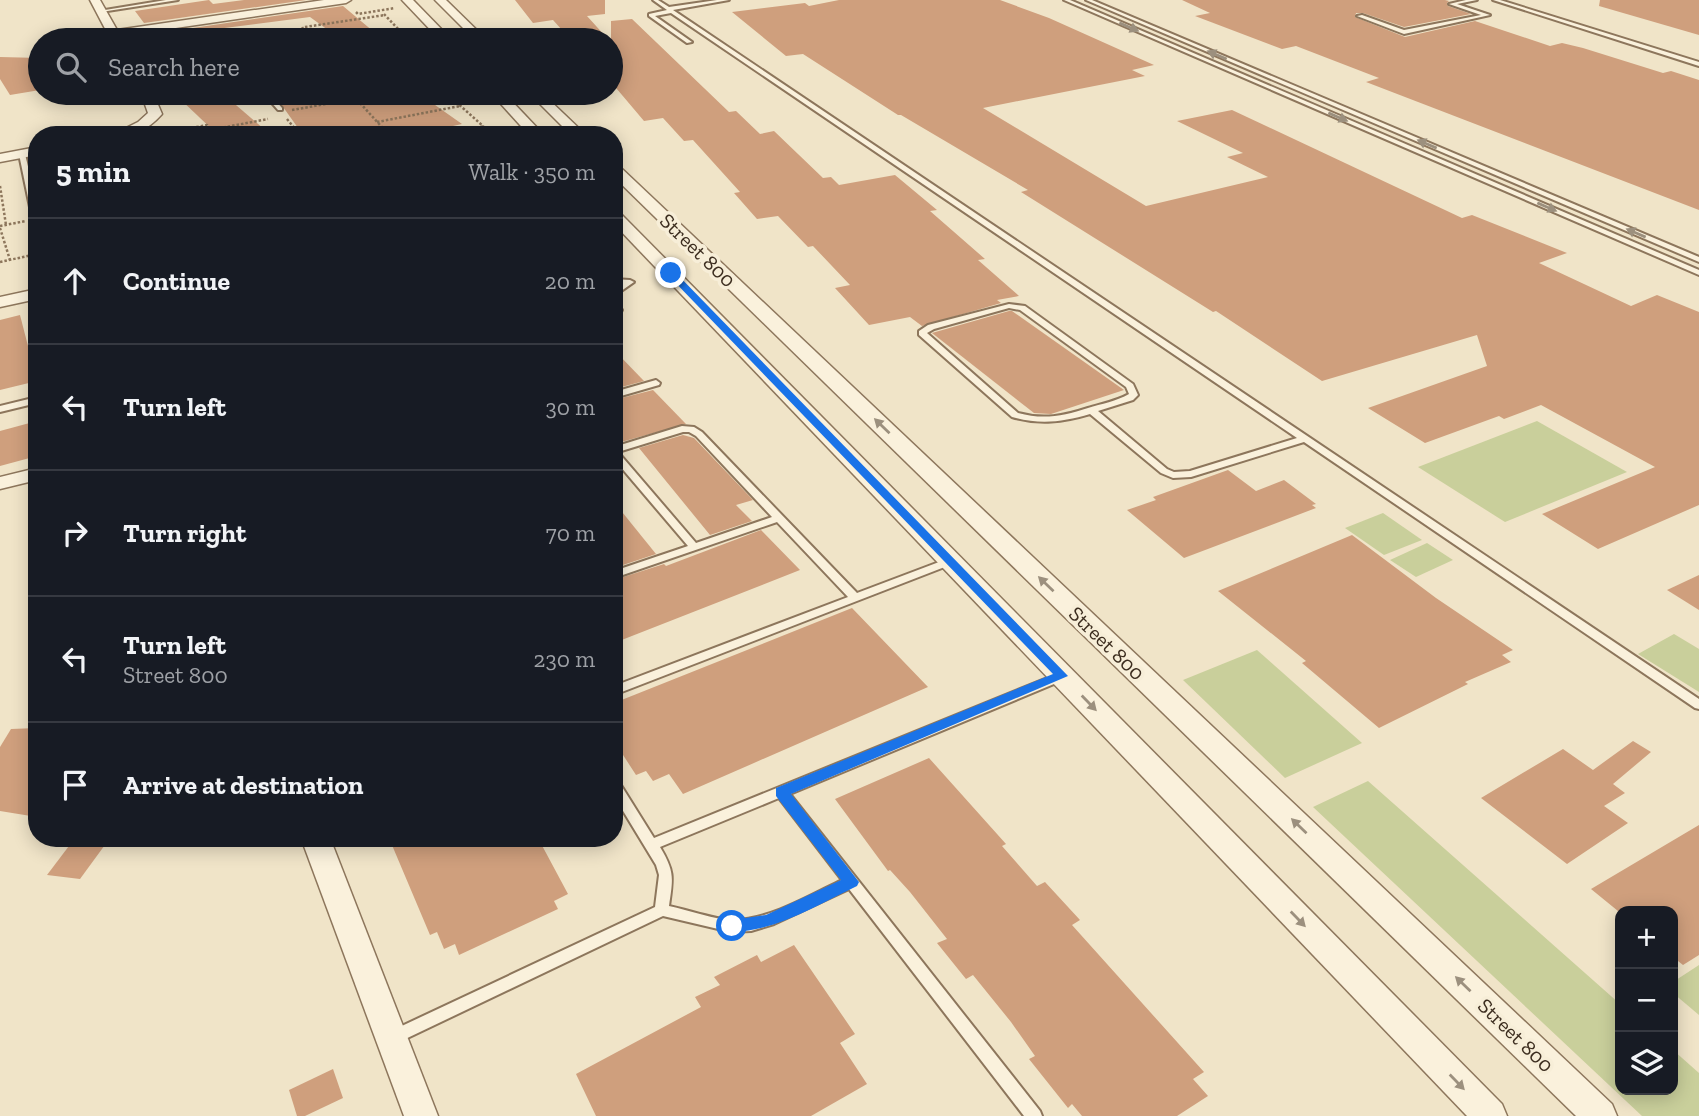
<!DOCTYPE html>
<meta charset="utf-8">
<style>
:root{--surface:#171b24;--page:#242831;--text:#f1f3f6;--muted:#9ea1a6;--line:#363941}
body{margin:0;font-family:"Zilla Slab",serif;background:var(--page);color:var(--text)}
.controls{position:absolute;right:21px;bottom:21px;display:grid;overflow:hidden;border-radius:14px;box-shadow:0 4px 18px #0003}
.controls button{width:63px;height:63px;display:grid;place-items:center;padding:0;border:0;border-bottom:2px solid var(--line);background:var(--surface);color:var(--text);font:35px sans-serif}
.stop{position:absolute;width:21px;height:21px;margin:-16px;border:5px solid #1a73e8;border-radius:50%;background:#fff}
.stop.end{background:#1a73e8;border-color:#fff;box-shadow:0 2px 7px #0008}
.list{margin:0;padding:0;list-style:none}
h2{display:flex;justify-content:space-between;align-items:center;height:91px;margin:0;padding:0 28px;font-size:30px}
h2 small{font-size:23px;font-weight:400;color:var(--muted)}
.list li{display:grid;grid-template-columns:46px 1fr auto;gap:21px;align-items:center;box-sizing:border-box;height:126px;padding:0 28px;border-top:2px solid var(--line)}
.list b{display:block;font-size:26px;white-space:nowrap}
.list p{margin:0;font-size:23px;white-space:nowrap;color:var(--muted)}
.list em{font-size:23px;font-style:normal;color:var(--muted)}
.icon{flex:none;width:38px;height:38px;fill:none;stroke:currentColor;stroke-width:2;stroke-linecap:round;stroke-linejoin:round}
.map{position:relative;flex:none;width:1699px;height:1116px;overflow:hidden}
.search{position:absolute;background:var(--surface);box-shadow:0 4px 18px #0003;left:28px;top:28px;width:595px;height:77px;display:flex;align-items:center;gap:18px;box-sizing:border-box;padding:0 24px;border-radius:38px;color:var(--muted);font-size:26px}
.panel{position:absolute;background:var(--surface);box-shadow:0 4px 18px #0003;left:28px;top:126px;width:595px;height:721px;border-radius:28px}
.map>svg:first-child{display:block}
</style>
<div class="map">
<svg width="1699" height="1116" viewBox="0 0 1699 1116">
<rect width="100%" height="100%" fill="#f0e4c8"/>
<g fill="#c9cf9b">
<polygon points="1537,421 1627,472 1505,522 1418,467"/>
<polygon points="1383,513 1422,540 1384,555 1345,528"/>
<polygon points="1427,543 1453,560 1416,577 1390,560"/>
<polygon points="1674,634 1699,649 1699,692 1638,654"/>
<polygon points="1257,650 1362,743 1285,778 1183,680"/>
<polygon points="1368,781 1620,1004 1620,1090 1673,1090 1673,1050 1699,1073 1699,1116 1642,1116 1313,807"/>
<polygon points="1699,965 1699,1015 1673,993 1673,982"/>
</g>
<g fill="#cf9f7d">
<polygon points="209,0 213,4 244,0 306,0 144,23 135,11"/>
<polygon points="515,0 605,0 605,14 587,16 606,37 571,40 553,20 533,23"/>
<polygon points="839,0 1000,0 1049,18 1154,65 1132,70 1145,76 983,108 1146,206 1268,177 1227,157 1243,153 1177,121 1232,110 1462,218 1472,215 1567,253 1539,263 1631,306 1657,295 1699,312 1699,505 1598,549 1542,514 1655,467 1541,405 1504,419 1499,416 1425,443 1368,408 1487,366 1477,335 1322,381 1216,311 1213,312 1021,192 1028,190 901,115 898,115 803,54 786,56 732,12 805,3 809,6"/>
<polygon points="1182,0 1445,0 1449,1 1447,3 1448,6 1471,14 1404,27 1363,13 1356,13 1355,17 1405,37 1475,21 1550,46 1562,43 1583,48 1663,73 1671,71 1699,80 1699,210 1366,82 1379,78 1296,46 1282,49 1195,16 1210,13"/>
<polygon points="1600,0 1699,0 1699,35 1599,6"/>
<polygon points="343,6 374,32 339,38 310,17 193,32 195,34 166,39 155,38 152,34"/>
<polygon points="632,19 729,112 736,111 760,134 774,131 823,178 831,177 839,185 895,175 937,210 930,211 985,259 978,260 1019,296 997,300 1001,303 922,326 910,317 869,325 835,288 850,285 813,246 808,247 778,216 757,219 734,193 740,192 693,140 684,141 663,118 644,121 611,82 611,21"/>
<polygon points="0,57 40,58 40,90 10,95 0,79"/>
<polygon points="207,93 222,93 271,135 218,135 179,98"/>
<polygon points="294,93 346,93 354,101 395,93 418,93 462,124 435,130 441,135 303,135 276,97"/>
<polygon points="1009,311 1012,311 1124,390 1051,414 1034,413 932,333"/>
<polygon points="20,315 37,381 0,390 0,320"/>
<polygon points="615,351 644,381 614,389"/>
<polygon points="653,390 686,424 614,444 614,400"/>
<polygon points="37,421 37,456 0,466 0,431"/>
<polygon points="683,435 694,438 753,500 736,505 752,521 710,535 639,448"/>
<polygon points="1228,470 1256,491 1284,480 1316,504 1312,505 1316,508 1184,558 1127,510 1156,500 1153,497"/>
<polygon points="614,502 656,554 614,568"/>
<polygon points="761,530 800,570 614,643 614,580 664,564 666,566"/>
<polygon points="1352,535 1436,598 1513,650 1502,655 1511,662 1465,682 1468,684 1379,728 1302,663 1306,661 1218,591"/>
<polygon points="1699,575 1699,610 1667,590"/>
<polygon points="852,608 928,687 683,794 669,774 653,781 646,771 636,775 614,741 614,703"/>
<polygon points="37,728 37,817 0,811 0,747 11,729"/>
<polygon points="1633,741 1651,752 1613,784 1625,793 1604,806 1628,823 1567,864 1481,798 1563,749 1593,770"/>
<polygon points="929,758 1006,844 1002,846 1037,886 1045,882 1080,920 1072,925 1204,1072 1193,1079 1208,1096 1177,1116 1082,1116 1072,1104 1068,1108 1029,1059 1035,1056 1011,1022 973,975 966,979 937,943 947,939 910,892 890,870 888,871 835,799"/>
<polygon points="1699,825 1699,955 1683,965 1673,957 1673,911 1618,911 1591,889"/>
<polygon points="75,838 110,838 80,879 47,875"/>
<polygon points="389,838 538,838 568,894 554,901 558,909 459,955 455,944 444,949 437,932 430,935"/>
<polygon points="794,945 855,1034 840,1043 867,1084 811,1116 596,1116 576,1074 701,1007 695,997 720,985 714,977 757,955 761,962"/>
<polygon points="333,1069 343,1098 305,1116 297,1116 289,1090"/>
</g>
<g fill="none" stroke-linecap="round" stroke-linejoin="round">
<g stroke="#8d765c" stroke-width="4">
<g id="lane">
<polygon points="166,0 178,0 101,12 99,11"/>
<path d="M653,0H658L669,7L717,0H729L673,10L1699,699V709L1695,708L1304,442L1191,477L1173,478L1161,473L1090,414C1063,422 1040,425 1012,417L919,335V331L928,325L1009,304L1025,306L1133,384L1138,395L1133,400L1098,411L1167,469L1174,472L1190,471L1297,438L671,13L655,16L692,42L687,43L649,16V14L667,10ZM1009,308L1020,310L1126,387L1129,394C1117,401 1101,404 1088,408C1064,416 1043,420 1018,413L927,333L934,329Z"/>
<polygon points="1064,0 1070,0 1699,270 1699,275"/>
<polygon points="1086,0 1092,0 1699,257 1699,262"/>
<polygon points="1466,0 1477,0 1457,4 1490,15 1404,34 1357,16 1362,15 1404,30 1481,15 1449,4"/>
<polygon points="1493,0 1500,0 1699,62 1699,66"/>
<polygon points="115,34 117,37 98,40 87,40"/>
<polygon points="244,37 246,40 232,40"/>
<polygon points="263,93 269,93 282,108 282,110 278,110"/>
<polygon points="22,152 25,154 37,204 37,214 35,214 31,212 19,154"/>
<polygon points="614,279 630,280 634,282 614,296 614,290 623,284 614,283"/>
<polygon points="614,302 617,302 622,310 617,319 614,319"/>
<polygon points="614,338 618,340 619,345 615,348"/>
<polygon points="656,380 660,383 659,385 614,398 614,392"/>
<polygon points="37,397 37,403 0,412 0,406"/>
<path d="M682,426L694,427L702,432L857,593L947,559H955L956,561L955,563L614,695V686L848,597L777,522L614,578V571L688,546L614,459V447ZM683,432H689L696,436L772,517L696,543L618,452Z"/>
<path d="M1062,672L1066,673L1068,676L1066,679L790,794L1040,1111L1042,1116H1024L849,889L774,924L751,931L731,932L663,916L399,1042L394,1044L389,1042L386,1037L389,1032L655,907L659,875L656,865L614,796V780L619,782L654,838ZM779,798L842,880C811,895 769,920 734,920C715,920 689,910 669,906C673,878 675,872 660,847Z"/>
</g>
</g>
<g stroke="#8d765c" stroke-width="3">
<g id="street">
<polygon points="90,0 100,0 117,30 324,0 351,0 346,3 121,36 123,40 111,40"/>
<polygon points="402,0 413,0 452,40 440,40"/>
<polygon points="435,0 446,0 487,40 475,40"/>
<path d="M141,93H153L162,114C147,131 134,135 112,135L138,122L148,113Z"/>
<polygon points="491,93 504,93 544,135 529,135"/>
<polygon points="529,93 542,93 586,135 571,135"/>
<polygon points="37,147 37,155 0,162 0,154"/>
<polygon points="614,165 619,166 1612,1104 1617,1116 1576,1116 614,177"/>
<polygon points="614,210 619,212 1502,1104 1507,1116 1467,1116 614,224"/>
<polygon points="37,289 37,299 0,307 0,297"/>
<polygon points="37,468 37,480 0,489 0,477"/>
<polygon points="301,838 330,838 438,1116 404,1116"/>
</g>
</g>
<g stroke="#8d765c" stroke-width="2.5" stroke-dasharray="2.5 2" stroke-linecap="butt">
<polyline points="356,12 358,14 395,8"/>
<polyline points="384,14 400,31 388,40"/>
<polyline points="305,27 385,15"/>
<polyline points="282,40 305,27"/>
<polyline points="376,40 387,40"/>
<polyline points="351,93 389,135"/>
<polyline points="446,93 483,126 466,135"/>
<polyline points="292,110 388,93"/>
<polyline points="287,119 300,135"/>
<polyline points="377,122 460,106"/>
<polyline points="210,130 268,119"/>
<polyline points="161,134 207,125 213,135"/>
<polyline points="0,186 6,225"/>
<polyline points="0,226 26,221"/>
<polyline points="0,228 10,260"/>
<polyline points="0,262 37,254"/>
</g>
<use href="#lane" fill="#faf1dc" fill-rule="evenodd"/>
<use href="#street" fill="#faf1dc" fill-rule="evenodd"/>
</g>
<defs><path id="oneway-solid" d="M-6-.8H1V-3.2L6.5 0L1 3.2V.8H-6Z" transform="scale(1.75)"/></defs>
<g fill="#9c907e">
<use href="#oneway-solid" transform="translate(1129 27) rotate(23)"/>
<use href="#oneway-solid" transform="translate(1217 55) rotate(-157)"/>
<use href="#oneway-solid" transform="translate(1338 117) rotate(23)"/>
<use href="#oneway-solid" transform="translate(1427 144) rotate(-157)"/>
<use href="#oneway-solid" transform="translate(1547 207) rotate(23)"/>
<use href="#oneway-solid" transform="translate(1636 233) rotate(-157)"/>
<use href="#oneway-solid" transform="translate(882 426) rotate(-136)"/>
<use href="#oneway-solid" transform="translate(1046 584) rotate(-136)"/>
<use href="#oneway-solid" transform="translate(1089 703) rotate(46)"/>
<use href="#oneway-solid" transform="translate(1299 826) rotate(-136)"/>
<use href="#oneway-solid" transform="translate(1298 919) rotate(46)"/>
<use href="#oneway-solid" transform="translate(1463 984) rotate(-136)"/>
<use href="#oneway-solid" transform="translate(1457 1082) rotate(46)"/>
</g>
<path fill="#1a73e8" d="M668,271H674L1068,676L791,794L859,882L857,886C817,905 777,931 732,932L724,926L732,920L766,915L841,880L776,796V788L1053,674L668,275Z"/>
<g text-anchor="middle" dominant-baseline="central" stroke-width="7" stroke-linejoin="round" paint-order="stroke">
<g font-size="21" fill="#3d2e20" stroke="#f7eed8">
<text transform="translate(698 250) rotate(44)">Street 800</text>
<text transform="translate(1107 643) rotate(44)">Street 800</text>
<text transform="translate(1516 1035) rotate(44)">Street 800</text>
</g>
</g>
</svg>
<div class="controls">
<button>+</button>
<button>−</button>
<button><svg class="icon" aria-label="layers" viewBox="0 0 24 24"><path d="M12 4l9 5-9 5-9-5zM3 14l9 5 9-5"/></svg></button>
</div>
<div class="stop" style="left:732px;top:926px"></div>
<div class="stop end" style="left:671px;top:273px"></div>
<div class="search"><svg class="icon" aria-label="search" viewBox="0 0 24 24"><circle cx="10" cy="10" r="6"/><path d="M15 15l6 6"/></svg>Search here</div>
<section class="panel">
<h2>5 min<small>Walk · 350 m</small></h2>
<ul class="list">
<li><svg class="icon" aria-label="ahead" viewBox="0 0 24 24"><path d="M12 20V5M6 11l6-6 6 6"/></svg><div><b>Continue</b></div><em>20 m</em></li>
<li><svg class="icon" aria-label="left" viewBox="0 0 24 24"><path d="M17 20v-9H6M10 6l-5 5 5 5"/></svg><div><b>Turn left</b></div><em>30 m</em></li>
<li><svg class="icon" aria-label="right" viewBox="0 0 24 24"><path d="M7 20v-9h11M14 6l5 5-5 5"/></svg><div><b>Turn right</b></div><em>70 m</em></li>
<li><svg class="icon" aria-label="left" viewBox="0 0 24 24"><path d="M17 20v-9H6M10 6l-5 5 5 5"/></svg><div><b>Turn left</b><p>Street 800</p></div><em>230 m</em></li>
<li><svg class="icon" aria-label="arrive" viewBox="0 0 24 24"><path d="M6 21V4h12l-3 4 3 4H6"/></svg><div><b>Arrive at destination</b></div></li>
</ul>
</section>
</div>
